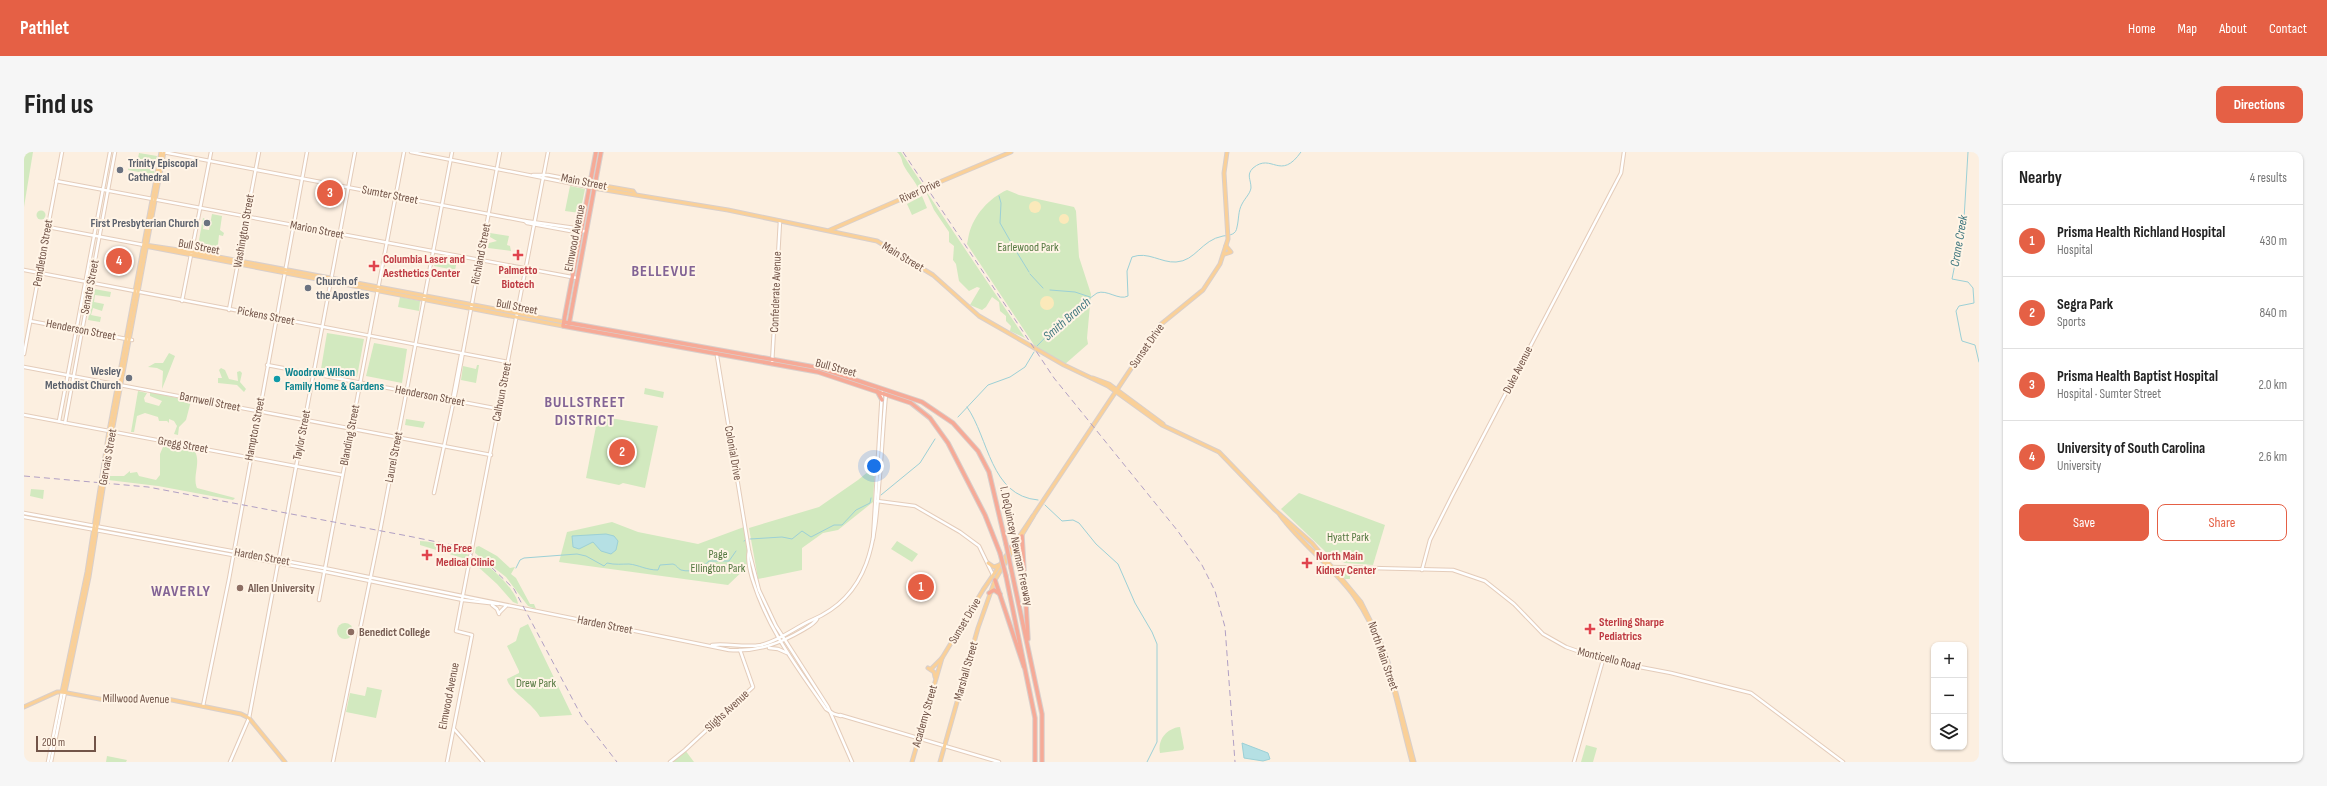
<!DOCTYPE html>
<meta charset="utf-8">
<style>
:root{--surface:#fff;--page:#f6f6f6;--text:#222;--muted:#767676;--line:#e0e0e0;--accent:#e56045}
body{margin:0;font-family:"Sofia Sans Condensed",sans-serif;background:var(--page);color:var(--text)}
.controls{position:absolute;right:12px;bottom:12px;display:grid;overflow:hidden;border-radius:8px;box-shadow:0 1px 3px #0004}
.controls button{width:36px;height:36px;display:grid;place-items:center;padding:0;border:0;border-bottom:1px solid var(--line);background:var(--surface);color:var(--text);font:20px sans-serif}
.scale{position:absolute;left:12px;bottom:10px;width:60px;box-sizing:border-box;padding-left:4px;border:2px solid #725448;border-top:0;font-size:11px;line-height:14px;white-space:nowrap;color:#725448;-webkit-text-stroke:3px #fff4e6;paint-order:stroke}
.you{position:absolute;left:850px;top:314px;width:14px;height:14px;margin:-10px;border:3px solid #fff;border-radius:50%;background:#1a73e8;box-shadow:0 0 0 6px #1a73e833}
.badge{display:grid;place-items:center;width:26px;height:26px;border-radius:50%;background:var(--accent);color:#fff;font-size:13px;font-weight:700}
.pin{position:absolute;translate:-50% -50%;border:2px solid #fff;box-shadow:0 1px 4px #0006}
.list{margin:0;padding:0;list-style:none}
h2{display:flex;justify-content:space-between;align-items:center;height:52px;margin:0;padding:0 16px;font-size:17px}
h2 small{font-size:13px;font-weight:400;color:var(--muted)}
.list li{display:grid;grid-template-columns:26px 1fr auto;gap:12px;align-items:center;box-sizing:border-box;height:72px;padding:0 16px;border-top:1px solid var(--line)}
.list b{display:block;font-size:15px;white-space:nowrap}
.list p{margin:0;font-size:13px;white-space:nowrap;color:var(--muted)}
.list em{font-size:13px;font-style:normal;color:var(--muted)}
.actions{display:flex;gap:8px;padding:12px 16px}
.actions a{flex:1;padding:9px 0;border:1px solid var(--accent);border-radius:8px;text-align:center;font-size:14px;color:var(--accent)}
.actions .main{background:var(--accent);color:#fff}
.icon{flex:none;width:22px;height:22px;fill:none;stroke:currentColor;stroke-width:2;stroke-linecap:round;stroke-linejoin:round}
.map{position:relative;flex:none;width:1955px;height:610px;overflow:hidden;border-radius:8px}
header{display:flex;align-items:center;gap:24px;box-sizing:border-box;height:56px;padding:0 20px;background:var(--accent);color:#fff}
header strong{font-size:19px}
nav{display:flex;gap:22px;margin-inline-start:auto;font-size:14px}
.intro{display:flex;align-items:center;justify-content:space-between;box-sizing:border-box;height:96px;padding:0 24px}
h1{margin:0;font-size:28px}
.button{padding:10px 18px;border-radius:8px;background:var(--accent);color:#fff;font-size:14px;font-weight:700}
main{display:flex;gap:24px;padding:0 24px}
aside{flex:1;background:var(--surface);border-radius:8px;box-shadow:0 1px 3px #0004}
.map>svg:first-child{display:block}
</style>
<header>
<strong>Pathlet</strong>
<nav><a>Home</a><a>Map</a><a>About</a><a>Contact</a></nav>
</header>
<div class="intro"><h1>Find us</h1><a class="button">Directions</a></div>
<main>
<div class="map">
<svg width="1955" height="610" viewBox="0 0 1955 610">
<rect width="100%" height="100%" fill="#fcefe0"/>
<g fill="#d2e9bf">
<polygon points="0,0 9,0 0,55"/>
<path d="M873,0H877L898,32V34L894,36C890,27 884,22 880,14C877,8 879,6 873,0Z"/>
<polygon points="115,1 133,4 129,26 120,24 120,21 104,18 105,14 112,16"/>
<polygon points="546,34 561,37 556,61 541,59"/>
<path d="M983,38L995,43L1050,55L1052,59L1055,105L1067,142L1063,186L1064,192L1040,213L1014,199L943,92C944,88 944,86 945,82C950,63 965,46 983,38Z"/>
<polygon points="902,40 904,42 1001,186 986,179 987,174 982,169 982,164 976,159 975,150 968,145 962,155 958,158 946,153 956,136 953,135 945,139 935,129 932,112 929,108 930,94 925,90 925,80 910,58"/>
<polygon points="898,44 903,56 888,63 883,52"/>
<circle cx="17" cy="63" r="4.5"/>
<polygon points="188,62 198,64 196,78 200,81 199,84 195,83 193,102 173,99 179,66 181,67 179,77 185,78"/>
<polygon points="466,81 485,84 483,93 486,94 487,99 464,96 465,91 473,89 466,85"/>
<polygon points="412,105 416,105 415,112 419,112 421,106 433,109 431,118 410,114"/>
<polygon points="70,137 87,140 86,145 71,143 70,150 80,152 78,159 69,156 67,163 77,165 76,170 64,168"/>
<polygon points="376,145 396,149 395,159 374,155"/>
<polygon points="303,181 340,187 333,225 297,217"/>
<polygon points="350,191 383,197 378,231 342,224"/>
<polygon points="145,201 151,204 138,237 139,219 133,216 124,215 131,211 139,211"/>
<polygon points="453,213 455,213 452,231 437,228 439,214 452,217"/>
<polygon points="197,216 201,218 205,227 214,229 213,220 216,219 218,221 216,230 222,237 220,240 213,233 194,231 194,226 198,226 195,218"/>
<polygon points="621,236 640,240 639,246 620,242"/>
<polygon points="114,239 123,241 120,246 121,250 135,254 138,249 126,244 126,240 167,249 162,268 155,275 154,283 150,282 153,274 150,269 145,267 145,271 143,269 135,269 134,265 121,261 113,264 110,280 107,280"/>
<polygon points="574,264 634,274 621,336 599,331 595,333 562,326"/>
<polygon points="382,267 401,270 399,276 381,273"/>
<path d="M144,294L170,298C178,310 168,323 173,336L211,346L209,348L134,334L84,328L86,324H100L106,319V321L113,320L115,324L132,328L136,323V302L139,295Z"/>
<polygon points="851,314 849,350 814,378 799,381 778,396 778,418 734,427 725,376 795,355 834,328"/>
<polygon points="7,337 20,338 19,347 6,344"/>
<polygon points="1275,341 1361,373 1349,413 1321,411 1305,403 1257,357"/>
<polygon points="588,370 614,380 674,392 720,375 725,413 704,433 535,410 543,380"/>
<path d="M396,389C414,390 429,396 445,403V408L396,393Z"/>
<polygon points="873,389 894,402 888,410 867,397"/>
<polygon points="455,394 473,404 486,416 491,415 487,422 492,426 506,452 510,452 512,457 504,454 482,425 451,401 452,395"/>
<path d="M451,407C464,410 493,439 494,452L489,450L473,432L451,412L449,408Z"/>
<polygon points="1319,419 1326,419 1326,427 1321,427 1317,422"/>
<circle cx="321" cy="479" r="8"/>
<path d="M504,472L548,563L516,565C508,550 485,539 483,527L495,521V519L483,494L492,489L496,476Z"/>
<polygon points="343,535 358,538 352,566 322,560 326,541 341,544"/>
<path d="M1156,575L1160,596L1159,598L1136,601C1133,588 1143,576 1156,575Z"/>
<polygon points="1562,593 1573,596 1569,610 1557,610"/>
<polygon points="661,598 670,610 646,610"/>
<polygon points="83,604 103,608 102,610 82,610"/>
</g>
<g fill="#fbe9ba" fill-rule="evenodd">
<circle cx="1011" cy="55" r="6"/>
<circle cx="1040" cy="67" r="5"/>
<circle cx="1023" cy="151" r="7"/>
<path d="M596,295L608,297L605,309C596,310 592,303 596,295ZM600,297L606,298V305H599Z"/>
</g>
<g fill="#b5e0e4" stroke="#9cd0d6">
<polygon points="582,382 590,384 594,389 592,398 587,402 577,399 569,390 555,397 549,395 548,384"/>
<polygon points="1218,591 1244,601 1246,607 1239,609 1220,606"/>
</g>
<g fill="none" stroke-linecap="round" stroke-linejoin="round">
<g stroke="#9cd0d6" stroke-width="1">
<polyline points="1944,0 1940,67 1928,127 1944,130 1949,136 1950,151 1935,154 1932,159 1937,185 1938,189 1951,193 1955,210"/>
<polyline points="975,44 977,51 976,71 988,92"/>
<polyline points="989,94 1005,120"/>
<polyline points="1006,122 1019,136"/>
<polyline points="1026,138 1051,140 1066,145"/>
<path d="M1013,194L1043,163L1073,141C1083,137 1095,149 1104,144L1103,119L1108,105C1124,99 1137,111 1152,110C1172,109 1177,88 1199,84C1206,83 1212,83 1213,75C1215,67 1214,59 1218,52C1221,46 1226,42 1227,36C1227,27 1222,23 1229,16C1248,0 1256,30 1277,0"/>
<path d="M943,255C965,286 966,344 1014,348"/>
<polyline points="934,265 964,233 986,225 1001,215 1010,200"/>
<polyline points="857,343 896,311 911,287"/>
<polyline points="1021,353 1038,369 1049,368 1055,371 1072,392 1094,412 1111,451 1128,480 1133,492 1133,590 1123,610"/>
<polyline points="726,387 758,385 768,387 778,379 787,385 810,373 818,373 832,358 846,351 847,346"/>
<polyline points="720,389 722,388"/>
<path d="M492,416L496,408L500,406L553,402L562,404L580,414L583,411C591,413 598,412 605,412C615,413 622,418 634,418L636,413L649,412C653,413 654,417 657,418C668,421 678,416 685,409H705L712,399"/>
</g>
<g stroke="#e4ccba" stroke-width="4.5">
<g id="secondary">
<polyline points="139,0 464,62 501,69 503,71 552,80 562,79"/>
<polyline points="387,0 565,35"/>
<polyline points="509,23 524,23 566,31"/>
<polyline points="32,29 553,126"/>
<polyline points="501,69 558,77"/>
<polyline points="24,75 120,93"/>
<polyline points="0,118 484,210"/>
<polyline points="158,149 187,0"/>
<polyline points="205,158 235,0"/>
<polyline points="6,169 108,188"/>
<polyline points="0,202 38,0"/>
<polyline points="693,204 725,399 735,438 752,474 804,555 828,610"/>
<polyline points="748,212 756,69"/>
<polyline points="243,213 475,257"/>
<polyline points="0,215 467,303"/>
<polyline points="429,245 437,203"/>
<polyline points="0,263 318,323"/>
<polyline points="35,269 86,0"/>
<polyline points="41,271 91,0"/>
<polyline points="410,341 432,238 476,0"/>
<polyline points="853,349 891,354 936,380 955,394 969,423"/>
<path d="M0,361L305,417L705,498C733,500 755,492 779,478C784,475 790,472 793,467"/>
<polyline points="0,365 297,419 439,448 474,452"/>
<polyline points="849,387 858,240"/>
<path d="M725,399C723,407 726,419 728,426C743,476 773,515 802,557L810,562L817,564"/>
<polyline points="1307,415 1429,418 1461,429 1490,452 1519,482 1542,495 1579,508 1647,521 1727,541 1819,610"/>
<polyline points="1398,418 1406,388 1428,344 1597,21 1600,0"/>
<polyline points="295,448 380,0"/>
<polyline points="468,453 473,457 475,462"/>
<polyline points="475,461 482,454"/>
<path d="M688,493C704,491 720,496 737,493C757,488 770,476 788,468C847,443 851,388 855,333C858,302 859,272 862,242"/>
<polyline points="745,496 754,497 763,501"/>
<polyline points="179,554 205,427 283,0"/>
<polyline points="816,563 975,610"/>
<polyline points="430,577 459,610"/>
<polyline points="24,610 38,540"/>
<polyline points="27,610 41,540"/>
<polyline points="206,610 225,566 331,0"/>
<polyline points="309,610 356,379 428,0"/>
<polyline points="423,610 448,483 432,479 524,0"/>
<polyline points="646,610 661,598 729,535 716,498"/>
<polyline points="1550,610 1579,508"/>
</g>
</g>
<g stroke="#d8cfcc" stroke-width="5">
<g id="primary">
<polyline points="569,32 609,39 611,42"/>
<polyline points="906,34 987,0"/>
<polyline points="569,36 704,58 853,89 909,123 955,164 1040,213 1084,234 1138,273 1195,300 1251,358 1288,391 1337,450 1355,486 1364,510 1390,610"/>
<polyline points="806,78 898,38"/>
<polyline points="121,93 168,100 540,170"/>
<polyline points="121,94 539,174"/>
<polyline points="1201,102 1207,100 1202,94"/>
<polyline points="1069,226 1085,232 1139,272"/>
<path d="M1256,363C1277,392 1309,415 1330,444C1364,491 1373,555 1388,610"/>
<polyline points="964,411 970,415 975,413"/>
<polyline points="904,516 910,520 911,525"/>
<polyline points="907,517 918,506"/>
<polyline points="38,540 63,420 85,279 137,0"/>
<polyline points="41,540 65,425 88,280 140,0"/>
<polyline points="0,555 33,540 38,540 81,548 138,546 217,562 225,566 261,610"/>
<polyline points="888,610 918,506 959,438 1009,364"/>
<polyline points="916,610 954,476 971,428 1011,361 1136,173 1179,138 1196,112 1204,87 1200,21 1203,0"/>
</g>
</g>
<g stroke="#d8cfcc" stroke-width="5.5">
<g id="highway">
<polyline points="572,0 539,174 794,220 887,251 906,266 924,291 961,363 976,401"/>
<polyline points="540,170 796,216 898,250 929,271 954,299 965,320 982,392"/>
<polyline points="545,172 577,0"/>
<polyline points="853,239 858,248"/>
<polyline points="998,384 1004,487"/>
<polyline points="987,395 994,392 997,397"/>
<polyline points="987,416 1018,562 1018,610"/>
<polyline points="982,424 1011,566 1011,610"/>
<polyline points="971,428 1000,515"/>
<polyline points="965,441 970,438 976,442"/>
</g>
</g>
<use href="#secondary" stroke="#fff" stroke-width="2.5"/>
<use href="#primary" stroke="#fad098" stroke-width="3"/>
<use href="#highway" stroke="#f6aa97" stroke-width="3.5"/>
<g stroke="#b1a0c4" stroke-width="1" stroke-dasharray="6 4" stroke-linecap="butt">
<polyline points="879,0 1030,226 1153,378 1178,413 1191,439 1201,475 1211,610"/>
<polyline points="0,324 124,335 384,384 428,393 441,398 465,413 490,437 558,565 593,610"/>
</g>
<g stroke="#d8cfcc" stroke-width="5" stroke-linecap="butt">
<polyline id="primary-bridge" points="898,38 906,34"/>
</g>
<g stroke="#d8cfcc" stroke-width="5.5" stroke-linecap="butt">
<g id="highway-bridge">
<polyline points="982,392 987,416"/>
<polyline points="976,401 982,424"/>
</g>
</g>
<use href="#primary-bridge" stroke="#fad098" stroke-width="3"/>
<use href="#highway-bridge" stroke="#f6aa97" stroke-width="3.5"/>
</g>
<g fill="#6b7280" stroke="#fff4e6" stroke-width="1.5">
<circle cx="96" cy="18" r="4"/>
<circle cx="183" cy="71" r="4"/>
<circle cx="284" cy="136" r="4"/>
<circle cx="105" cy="226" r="4"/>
</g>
<g fill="#e0444e" stroke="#fff4e6" stroke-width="1.5">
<path d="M492 97h4v4h4v4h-4v4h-4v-4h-4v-4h4z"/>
<path d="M348 108h4v4h4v4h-4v4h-4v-4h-4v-4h4z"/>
<path d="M401 397h4v4h4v4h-4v4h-4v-4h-4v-4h4z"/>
<path d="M1281 405h4v4h4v4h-4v4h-4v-4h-4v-4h4z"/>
<path d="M1564 471h4v4h4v4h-4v4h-4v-4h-4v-4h4z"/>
</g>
<circle fill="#0f9aa8" stroke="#fff4e6" stroke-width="1.5" cx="253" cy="227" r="4"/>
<g fill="#8d6e63" stroke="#fff4e6" stroke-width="1.5">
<circle cx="216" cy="436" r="4"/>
<circle cx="327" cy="480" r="4"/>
</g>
<g text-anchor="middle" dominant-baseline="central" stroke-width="4" stroke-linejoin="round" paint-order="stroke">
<g font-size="12" font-weight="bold" fill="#5b616d" stroke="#fff4e6" text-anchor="start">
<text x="104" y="11">Trinity Episcopal<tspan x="104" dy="14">Cathedral</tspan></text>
<text x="175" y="71" text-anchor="end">First Presbyterian Church</text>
<text x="292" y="129">Church of<tspan x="292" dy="14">the Apostles</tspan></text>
<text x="97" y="219" text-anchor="end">Wesley<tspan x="97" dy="14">Methodist Church</tspan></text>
</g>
<g font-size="12" fill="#725448" stroke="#fff4e6">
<text transform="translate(560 30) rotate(11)">Main Street</text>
<text transform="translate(896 39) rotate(-24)">River Drive</text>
<text transform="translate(366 43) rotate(11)">Sumter Street</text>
<text transform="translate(293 78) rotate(11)">Marion Street</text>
<text transform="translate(220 79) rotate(-80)">Washington Street</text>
<text transform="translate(551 86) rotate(-79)">Elmwood Avenue</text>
<text transform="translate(175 95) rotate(11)">Bull Street</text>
<text transform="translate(19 101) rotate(-80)">Pendleton Street</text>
<text transform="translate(457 102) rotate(-79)">Richland Street</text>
<text transform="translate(879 105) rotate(31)">Main Street</text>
<text transform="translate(66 135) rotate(-79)">Senate Street</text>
<text transform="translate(752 140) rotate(-88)">Confederate Avenue</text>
<text transform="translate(493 155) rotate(11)">Bull Street</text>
<text transform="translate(242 164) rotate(11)">Pickens Street</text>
<text transform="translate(57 178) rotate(11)">Henderson Street</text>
<text transform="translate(1123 194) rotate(-55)">Sunset Drive</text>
<text transform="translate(812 216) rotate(15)">Bull Street</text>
<text transform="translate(1494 218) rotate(-63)">Duke Avenue</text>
<text transform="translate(478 240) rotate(-79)">Calhoun Street</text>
<text transform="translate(406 244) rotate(11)">Henderson Street</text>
<text transform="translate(186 250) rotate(11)">Barnwell Street</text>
<text transform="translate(231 277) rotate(-79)">Hampton Street</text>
<text transform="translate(278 283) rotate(-79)">Taylor Street</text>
<text transform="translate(326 283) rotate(-79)">Blanding Street</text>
<text transform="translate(159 293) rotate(10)">Gregg Street</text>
<text transform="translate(709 301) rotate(80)">Colonial Drive</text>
<text transform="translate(84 305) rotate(-80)">Gervais Street</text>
<text transform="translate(370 305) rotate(-79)">Laurel Street</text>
<text transform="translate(992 394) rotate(78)">I. DeQuincey Newman Freeway</text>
<text transform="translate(238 405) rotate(10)">Harden Street</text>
<text transform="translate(941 469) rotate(-59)">Sunset Drive</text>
<text transform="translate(581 473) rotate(11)">Harden Street</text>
<text transform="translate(1359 504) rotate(71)">North Main Street</text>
<text transform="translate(1585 507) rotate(14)">Monticello Road</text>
<text transform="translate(942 519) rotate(-74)">Marshall Street</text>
<text transform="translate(425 544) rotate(-79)">Elmwood Avenue</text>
<text transform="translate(112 547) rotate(1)">Millwood Avenue</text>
<text transform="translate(703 559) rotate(-43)">Slighs Avenue</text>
<text transform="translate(901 564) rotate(-74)">Academy Street</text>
</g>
<g font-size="12" fill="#547840" stroke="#fff4e6">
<text x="1004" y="95">Earlewood Park</text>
<text x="1324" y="385">Hyatt Park</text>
<text x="694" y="402">Page<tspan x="694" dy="14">Ellington Park</tspan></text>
<text x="512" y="531">Drew Park</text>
</g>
<g font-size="12" font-weight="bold" fill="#be3a42" stroke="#fff4e6" text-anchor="start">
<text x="359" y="107">Columbia Laser and<tspan x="359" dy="14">Aesthetics Center</tspan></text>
<text x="494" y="118" text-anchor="middle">Palmetto<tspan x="494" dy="14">Biotech</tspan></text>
<text x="412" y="396">The Free<tspan x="412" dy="14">Medical Clinic</tspan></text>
<text x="1292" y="404">North Main<tspan x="1292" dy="14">Kidney Center</tspan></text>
<text x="1575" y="470">Sterling Sharpe<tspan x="1575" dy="14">Pediatrics</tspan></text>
</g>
<g font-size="12" font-weight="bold" fill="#0d838f" stroke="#fff4e6" text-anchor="start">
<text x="261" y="220">Woodrow Wilson<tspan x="261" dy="14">Family Home &amp; Gardens</tspan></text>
</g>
<g font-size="12" font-weight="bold" fill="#785e54" stroke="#fff4e6" text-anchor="start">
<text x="224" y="436">Allen University</text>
<text x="335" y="480">Benedict College</text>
</g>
<g font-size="13" font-style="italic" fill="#3f777f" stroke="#fff4e6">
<text transform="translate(1935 89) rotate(-80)">Crane Creek</text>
<text transform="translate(1043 167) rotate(-41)">Smith Branch</text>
</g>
<g font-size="16" font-weight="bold" letter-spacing="1" fill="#826395" stroke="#fff4e6">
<text x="640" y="119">BELLEVUE</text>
<text x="561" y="250">BULLSTREET<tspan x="561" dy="18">DISTRICT</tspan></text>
<text x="157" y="439">WAVERLY</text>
</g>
</g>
</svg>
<div class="controls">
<button>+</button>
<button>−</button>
<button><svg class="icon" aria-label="layers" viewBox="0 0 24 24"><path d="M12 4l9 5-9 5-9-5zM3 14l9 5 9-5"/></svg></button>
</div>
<div class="scale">200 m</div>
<div class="you"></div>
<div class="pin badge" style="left:897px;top:435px">1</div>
<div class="pin badge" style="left:598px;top:300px">2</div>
<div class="pin badge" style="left:306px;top:41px">3</div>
<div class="pin badge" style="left:95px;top:109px">4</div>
</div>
<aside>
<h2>Nearby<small>4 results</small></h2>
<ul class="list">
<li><span class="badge">1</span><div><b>Prisma Health Richland Hospital</b><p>Hospital</p></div><em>430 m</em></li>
<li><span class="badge">2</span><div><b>Segra Park</b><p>Sports</p></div><em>840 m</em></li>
<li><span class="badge">3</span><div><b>Prisma Health Baptist Hospital</b><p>Hospital · Sumter Street</p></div><em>2.0 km</em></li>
<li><span class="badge">4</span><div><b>University of South Carolina</b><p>University</p></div><em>2.6 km</em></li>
</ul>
<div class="actions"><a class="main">Save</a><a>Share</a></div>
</aside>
</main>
